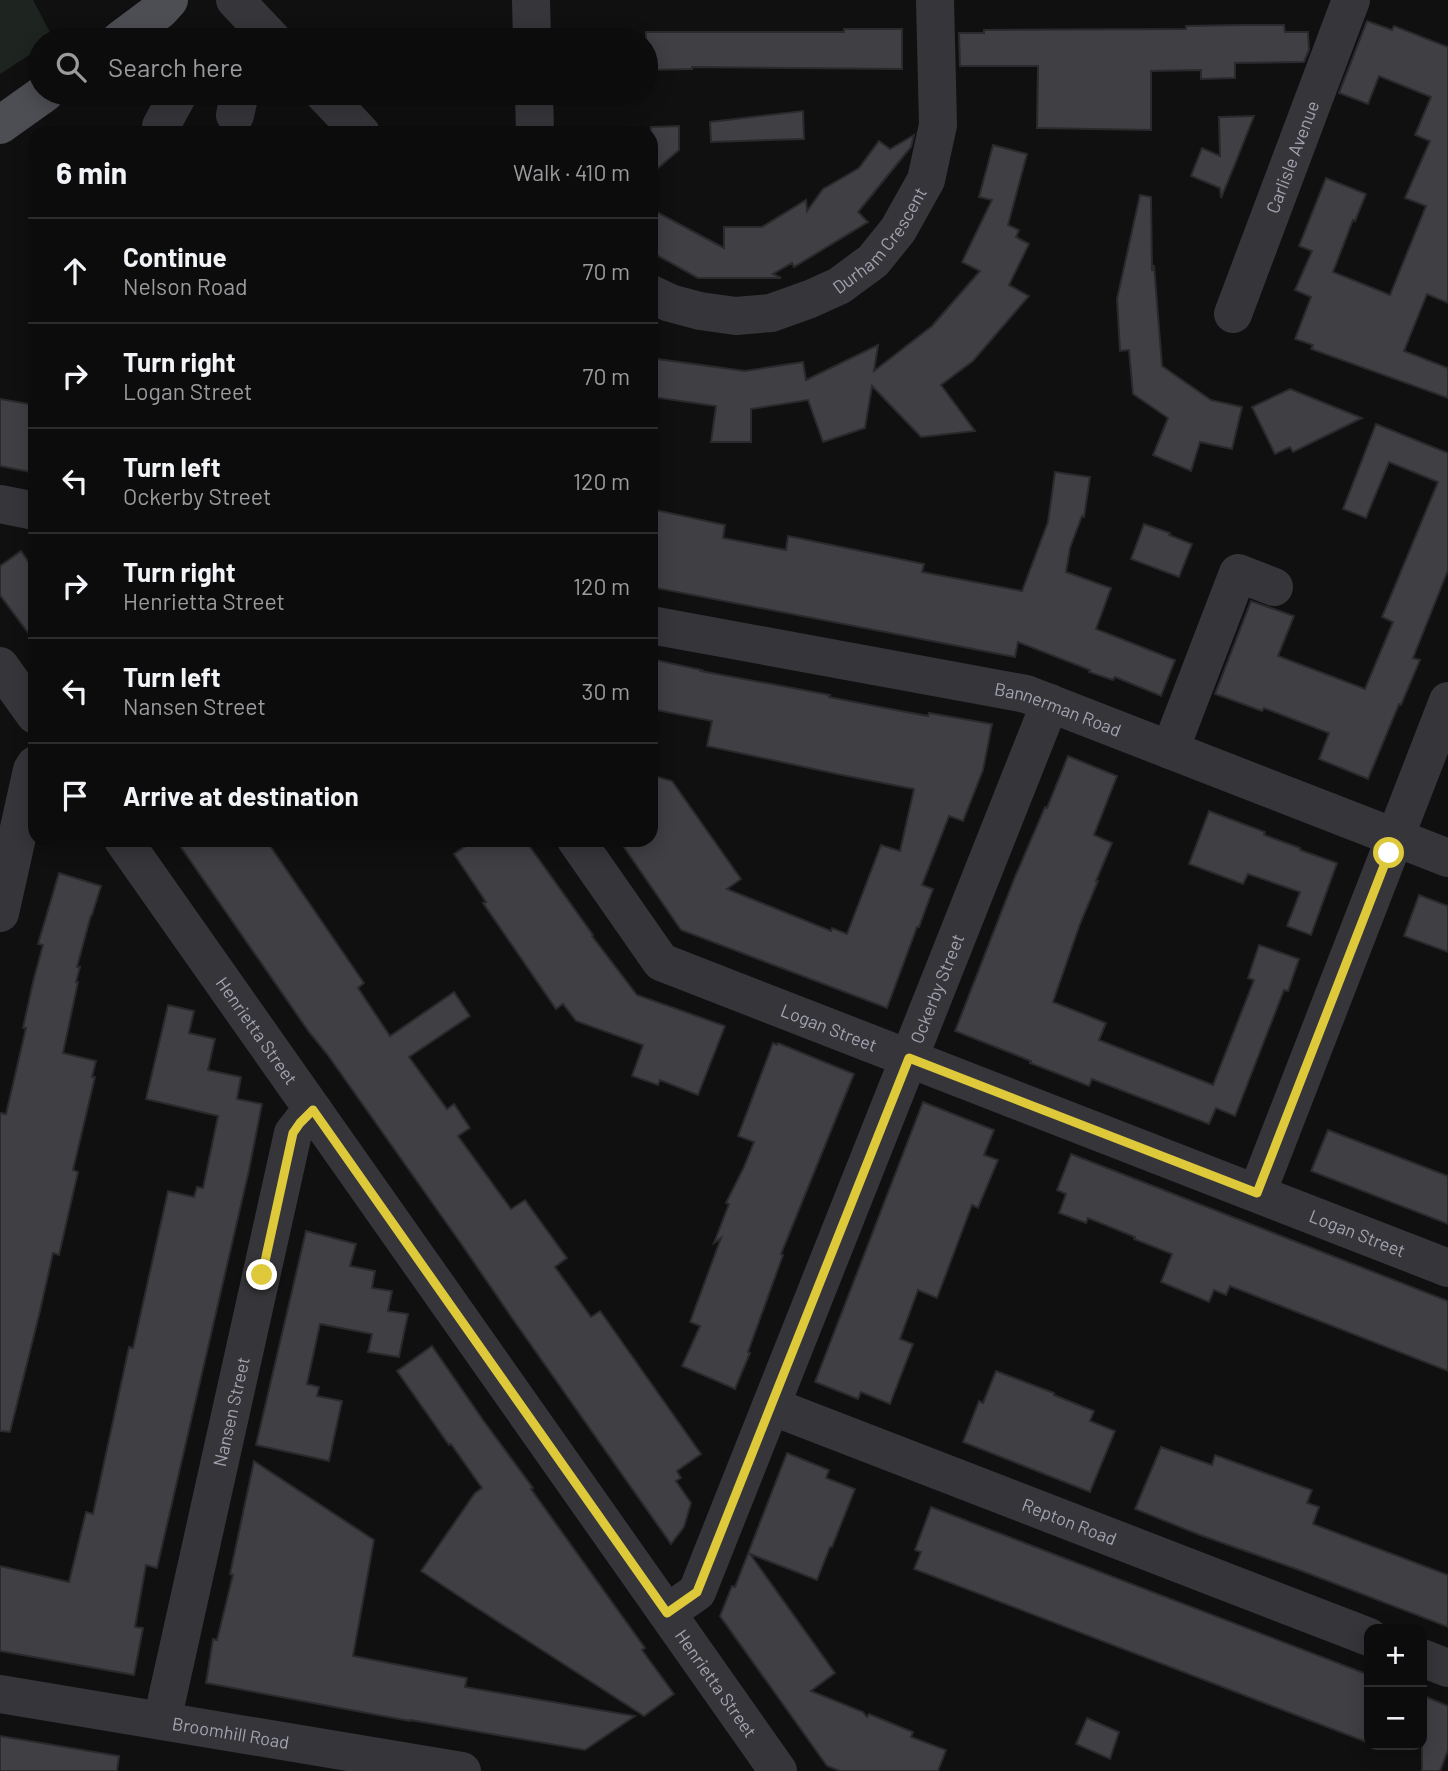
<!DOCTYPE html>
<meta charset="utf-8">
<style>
:root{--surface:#0c0c0d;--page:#1a1a1b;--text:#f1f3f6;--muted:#9a9b9d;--line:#2c2c2e}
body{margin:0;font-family:Barlow,sans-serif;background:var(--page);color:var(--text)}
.controls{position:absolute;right:21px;bottom:21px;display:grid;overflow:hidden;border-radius:14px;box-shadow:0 4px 18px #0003}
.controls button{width:63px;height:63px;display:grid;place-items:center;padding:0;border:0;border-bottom:2px solid var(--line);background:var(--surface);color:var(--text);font:35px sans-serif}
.stop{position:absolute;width:21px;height:21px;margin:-16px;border:5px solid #dec93a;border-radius:50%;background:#fff}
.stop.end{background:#dec93a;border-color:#fff;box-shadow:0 2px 7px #0008}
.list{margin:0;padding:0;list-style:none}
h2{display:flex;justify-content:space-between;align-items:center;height:91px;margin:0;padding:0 28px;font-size:30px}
h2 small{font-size:23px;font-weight:400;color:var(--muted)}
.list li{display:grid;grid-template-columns:46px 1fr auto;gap:21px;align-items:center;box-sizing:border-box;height:105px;padding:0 28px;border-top:2px solid var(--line)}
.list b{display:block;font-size:26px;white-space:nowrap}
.list p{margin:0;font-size:23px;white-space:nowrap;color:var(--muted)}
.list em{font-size:23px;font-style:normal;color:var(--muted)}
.icon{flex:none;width:38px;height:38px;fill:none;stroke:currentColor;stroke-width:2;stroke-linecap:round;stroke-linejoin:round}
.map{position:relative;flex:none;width:1448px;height:1771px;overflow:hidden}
.search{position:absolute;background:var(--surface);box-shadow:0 4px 18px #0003;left:28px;top:28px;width:630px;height:77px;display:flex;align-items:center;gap:18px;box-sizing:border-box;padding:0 24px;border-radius:38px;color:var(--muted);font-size:26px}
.panel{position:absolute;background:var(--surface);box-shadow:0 4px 18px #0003;left:28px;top:126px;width:630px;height:721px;border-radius:21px}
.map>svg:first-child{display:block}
</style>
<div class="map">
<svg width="1448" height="1771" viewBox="0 0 1448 1771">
<rect width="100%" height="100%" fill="#101011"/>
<polygon fill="#1e2521" points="0,0 33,0 54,40 40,40 40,48 0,74"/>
<g fill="#3f3f44" stroke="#2a2a2c" stroke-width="2">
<polygon points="1367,21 1392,30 1394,26 1448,47 1448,303 1427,294 1404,351 1448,368 1448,398 1311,349 1313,345 1295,339 1311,297 1295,290 1312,251 1299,246 1326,178 1366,194 1355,221 1353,220 1333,272 1390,295 1426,206 1405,198 1430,141 1415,135 1431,97 1379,76 1368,104 1339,93"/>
<polygon points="1242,25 1284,25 1285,32 1308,32 1309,50 1304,62 1235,63 1235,78 1201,79 1201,70 1151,71 1151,130 1037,128 1038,66 960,66 959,33 984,33 984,30 1186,29 1186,26"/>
<polygon points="844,29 902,29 902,69 692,67 692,69 646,70 646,32 844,32"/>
<polygon points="803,111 804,139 711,142 710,122"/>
<polygon points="1254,116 1235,164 1221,198 1220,188 1191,176 1202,148 1220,156 1219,117"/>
<polygon points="679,126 679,150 651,174 651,127"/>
<polygon points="914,135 911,147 858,212 868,222 794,267 792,263 773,274 781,278 698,278 651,252 651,209 724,248 724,227 762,227 806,200 807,211 823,189 859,168 879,141 890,149"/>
<polygon points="993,145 1027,154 1008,225 1019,230 1016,237 1029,244 1009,285 1029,296 973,361 941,385 975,431 921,437 872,386 865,428 823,442 808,400 751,409 751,442 711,442 716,406 652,397 657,359 745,371 803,362 806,380 878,345 874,371 932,326 980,271 962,262 992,200 979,197"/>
<polygon points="1140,195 1151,197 1152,271 1154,265 1162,366 1211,400 1242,407 1232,449 1200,442 1191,471 1153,455 1168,418 1133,394 1129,350 1120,351 1117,299"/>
<polygon points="1290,389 1362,418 1293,452 1290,447 1275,454 1252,407"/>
<polygon points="0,399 35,405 35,473 0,466"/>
<polygon points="1376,424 1448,453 1448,570 1413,658 1420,660 1401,705 1399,704 1368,779 1319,759 1329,733 1264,708 1262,711 1215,694 1251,601 1294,616 1278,656 1365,689 1393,622 1382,617 1438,482 1389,462 1366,518 1343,509"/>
<polygon points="1055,472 1090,477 1084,517 1082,516 1070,548 1066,572 1111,588 1096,629 1175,660 1161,696 1115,677 1113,680 1089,672 1090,670 1018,642 1015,657 651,587 651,509 725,525 723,538 786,550 788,536 924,564 922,572 1022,591 1048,522"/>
<polygon points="1144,524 1170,533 1169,535 1192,544 1179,577 1131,559"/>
<polygon points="21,551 35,571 35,642 0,595 0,566"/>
<polygon points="651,659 702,670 701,671 830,695 829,697 880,707 928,716 929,713 992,724 983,770 963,821 949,816 922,885 933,889 919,927 917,927 887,1008 681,930 619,840 651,840 651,775 672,781 741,879 727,889 831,931 832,928 847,934 881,845 900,851 914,789 842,775 707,746 712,721 651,709"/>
<polygon points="1068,756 1117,776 1094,835 1112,843 1096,881 1098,881 1080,924 1053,1002 1106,1023 1099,1040 1213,1085 1254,980 1248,978 1259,945 1299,959 1288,991 1284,990 1235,1116 1216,1108 1209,1124 1092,1079 1089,1086 1030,1063 1031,1061 955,1031 1015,877 1045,807 1047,808"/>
<polygon points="1209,811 1265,832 1264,835 1300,848 1300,850 1337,863 1311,935 1287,926 1300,892 1248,874 1243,884 1189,864"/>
<polygon points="176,840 266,840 364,983 358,988 390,1036 454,992 470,1016 409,1057 447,1109 454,1104 470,1128 458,1136 511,1209 525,1200 567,1258 555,1267 591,1317 600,1311 603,1315 701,1454 677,1471 681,1478 676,1481 691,1503 684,1527 671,1544 512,1318 462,1245 327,1054 309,1032"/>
<polygon points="474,840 525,840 593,935 592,936 637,995 725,1026 698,1095 660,1080 658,1085 632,1076 643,1045 576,1021 563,1004 556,1009 483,903 486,902 454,854"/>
<polygon points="59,873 101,886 92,915 91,915 77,967 80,967 76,982 78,982 63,1053 96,1061 92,1077 95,1077 73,1170 78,1172 59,1255 53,1253 40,1311 10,1432 0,1431 0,1113 6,1114 26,1028 23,1028 33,982 43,945 38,944"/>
<polygon points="1419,895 1448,906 1448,952 1404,936"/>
<polygon points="168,1005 194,1011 189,1033 215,1039 208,1070 241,1077 237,1099 262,1104 249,1170 157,1568 146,1565 135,1627 143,1628 134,1675 0,1651 0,1566 69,1582 86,1512 93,1514 129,1347 133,1348 168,1191 194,1197 197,1187 203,1188 218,1116 146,1099"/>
<polygon points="773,1043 777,1045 778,1043 854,1074 781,1254 783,1255 748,1352 750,1353 735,1389 682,1366 700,1326 690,1322 721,1238 714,1243 729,1204 726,1203 744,1167 754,1142 738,1136"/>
<polygon points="923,1102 994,1130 984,1155 998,1160 978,1208 972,1205 937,1298 918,1290 900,1339 913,1344 890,1404 861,1392 858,1399 815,1382"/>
<polygon points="1328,1130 1448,1176 1448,1224 1311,1171"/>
<polygon points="1071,1154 1448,1301 1448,1371 1230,1286 1226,1295 1214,1290 1209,1302 1161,1282 1172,1254 1134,1239 1135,1237 1088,1218 1086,1223 1059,1213 1066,1194 1057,1190"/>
<polygon points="306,1231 356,1244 350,1266 375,1271 372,1288 392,1291 388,1311 408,1314 399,1357 368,1352 372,1334 320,1324 307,1384 319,1387 317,1396 342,1401 329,1461 256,1445"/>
<polygon points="432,1346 483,1420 533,1488 531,1489 645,1648 642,1650 674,1694 644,1716 469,1603 421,1571 475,1493 482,1488 451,1444 449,1445 397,1371"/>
<polygon points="996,1371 1054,1393 1054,1395 1094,1411 1090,1421 1115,1431 1090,1492 963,1442 979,1401 983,1403"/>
<polygon points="1161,1447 1212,1465 1215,1455 1312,1490 1307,1503 1319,1507 1313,1524 1448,1575 1448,1627 1302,1571 1200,1535 1135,1509"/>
<polygon points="787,1453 829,1470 826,1478 855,1489 832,1547 830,1547 817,1580 750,1554 835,1673 811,1691 863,1712 867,1717 869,1714 913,1732 911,1737 946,1750 938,1771 840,1771 827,1766 720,1616 732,1586 735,1587"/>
<polygon points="254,1461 374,1540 353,1656 467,1678 465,1687 635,1716 585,1750 410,1720 410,1721 206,1683 213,1639 217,1640 233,1575 230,1574"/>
<polygon points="931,1507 1369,1675 1369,1743 914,1569 921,1552 915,1550"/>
<polygon points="1422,1695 1448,1706 1448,1750 1440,1771 1422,1771"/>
<polygon points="1087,1718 1119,1732 1110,1759 1076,1744"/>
<polygon points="0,1736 119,1756 117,1771 0,1771"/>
</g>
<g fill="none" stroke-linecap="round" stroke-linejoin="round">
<g stroke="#36363a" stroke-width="38">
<polyline points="235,0 273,40"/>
<polyline points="531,0 532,40"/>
<polyline points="323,93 361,133"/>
<polyline points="534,93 535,133"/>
<polyline points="235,115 240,93"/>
<polyline points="161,126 179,93"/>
<path id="s1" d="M651,294L670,303L700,311L736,316L771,313L810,299L839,286L873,261L898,230L926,180L938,125L935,0"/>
<path id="s2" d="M1233,314L1351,0"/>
<polyline points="0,504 35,511"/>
<path id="s3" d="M651,625L1026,694L1448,858"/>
<polyline points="0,666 35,715"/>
<polyline points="1170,750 1238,573 1274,587"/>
<path id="s4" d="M123,840L778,1771"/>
<path id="s5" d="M576,840L661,962L1448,1268"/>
<polyline points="0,913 32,770 35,765"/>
<polyline points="1257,1193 1448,701"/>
<path id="s6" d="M771,1406L1369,1637"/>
<path id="s7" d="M667,1613L697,1592L1050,703"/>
<polyline points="1422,1658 1448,1668"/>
<path id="s8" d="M0,1694L462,1771"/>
<path id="s9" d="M162,1721L293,1133L301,1123L313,1110"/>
</g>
<g stroke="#4d4d54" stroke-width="38">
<polyline points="120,40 160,10 169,0"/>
<polyline points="0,125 45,93"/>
</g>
</g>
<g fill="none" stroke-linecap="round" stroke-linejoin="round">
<polyline stroke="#dec93a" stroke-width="9" points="262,1275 293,1133 300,1123 313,1110 667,1613 697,1592 909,1058 1257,1193 1389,853"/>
</g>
<g text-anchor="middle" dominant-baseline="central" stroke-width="5" stroke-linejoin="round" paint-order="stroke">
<g font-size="18" fill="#a2a3b0" stroke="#0b0b0c">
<text stroke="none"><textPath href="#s2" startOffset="168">Carlisle Avenue</textPath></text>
<text stroke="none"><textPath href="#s1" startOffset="259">Durham Crescent</textPath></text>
<text stroke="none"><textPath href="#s3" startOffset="416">Bannerman Road</textPath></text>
<text stroke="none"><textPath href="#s7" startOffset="686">Ockerby Street</textPath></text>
<text stroke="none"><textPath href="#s5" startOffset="329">Logan Street</textPath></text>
<text stroke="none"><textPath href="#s4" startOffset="233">Henrietta Street</textPath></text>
<text stroke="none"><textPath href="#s5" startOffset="896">Logan Street</textPath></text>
<text stroke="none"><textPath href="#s9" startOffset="317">Nansen Street</textPath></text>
<text stroke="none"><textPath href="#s6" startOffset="320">Repton Road</textPath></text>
<text stroke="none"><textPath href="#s4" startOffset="1031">Henrietta Street</textPath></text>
<text stroke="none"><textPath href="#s8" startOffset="234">Broomhill Road</textPath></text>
</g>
</g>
</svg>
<div class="controls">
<button>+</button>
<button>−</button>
</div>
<div class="stop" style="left:1389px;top:853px"></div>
<div class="stop end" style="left:262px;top:1275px"></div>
<div class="search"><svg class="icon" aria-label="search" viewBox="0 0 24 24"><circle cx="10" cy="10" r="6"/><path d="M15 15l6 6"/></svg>Search here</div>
<section class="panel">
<h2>6 min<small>Walk · 410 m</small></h2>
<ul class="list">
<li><svg class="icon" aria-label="ahead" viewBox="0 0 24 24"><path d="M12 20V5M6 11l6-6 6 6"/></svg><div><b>Continue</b><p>Nelson Road</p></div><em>70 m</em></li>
<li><svg class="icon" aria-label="right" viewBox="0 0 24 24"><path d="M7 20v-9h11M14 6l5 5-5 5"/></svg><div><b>Turn right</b><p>Logan Street</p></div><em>70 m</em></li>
<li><svg class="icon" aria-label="left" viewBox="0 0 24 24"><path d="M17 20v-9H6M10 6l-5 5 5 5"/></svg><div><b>Turn left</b><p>Ockerby Street</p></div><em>120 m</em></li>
<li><svg class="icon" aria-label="right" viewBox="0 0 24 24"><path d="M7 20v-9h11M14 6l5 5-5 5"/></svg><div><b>Turn right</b><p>Henrietta Street</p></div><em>120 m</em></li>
<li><svg class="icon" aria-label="left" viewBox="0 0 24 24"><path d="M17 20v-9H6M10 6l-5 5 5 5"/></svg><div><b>Turn left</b><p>Nansen Street</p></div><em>30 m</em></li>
<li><svg class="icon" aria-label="arrive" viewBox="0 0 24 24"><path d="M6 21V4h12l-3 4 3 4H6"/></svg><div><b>Arrive at destination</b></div></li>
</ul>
</section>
</div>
